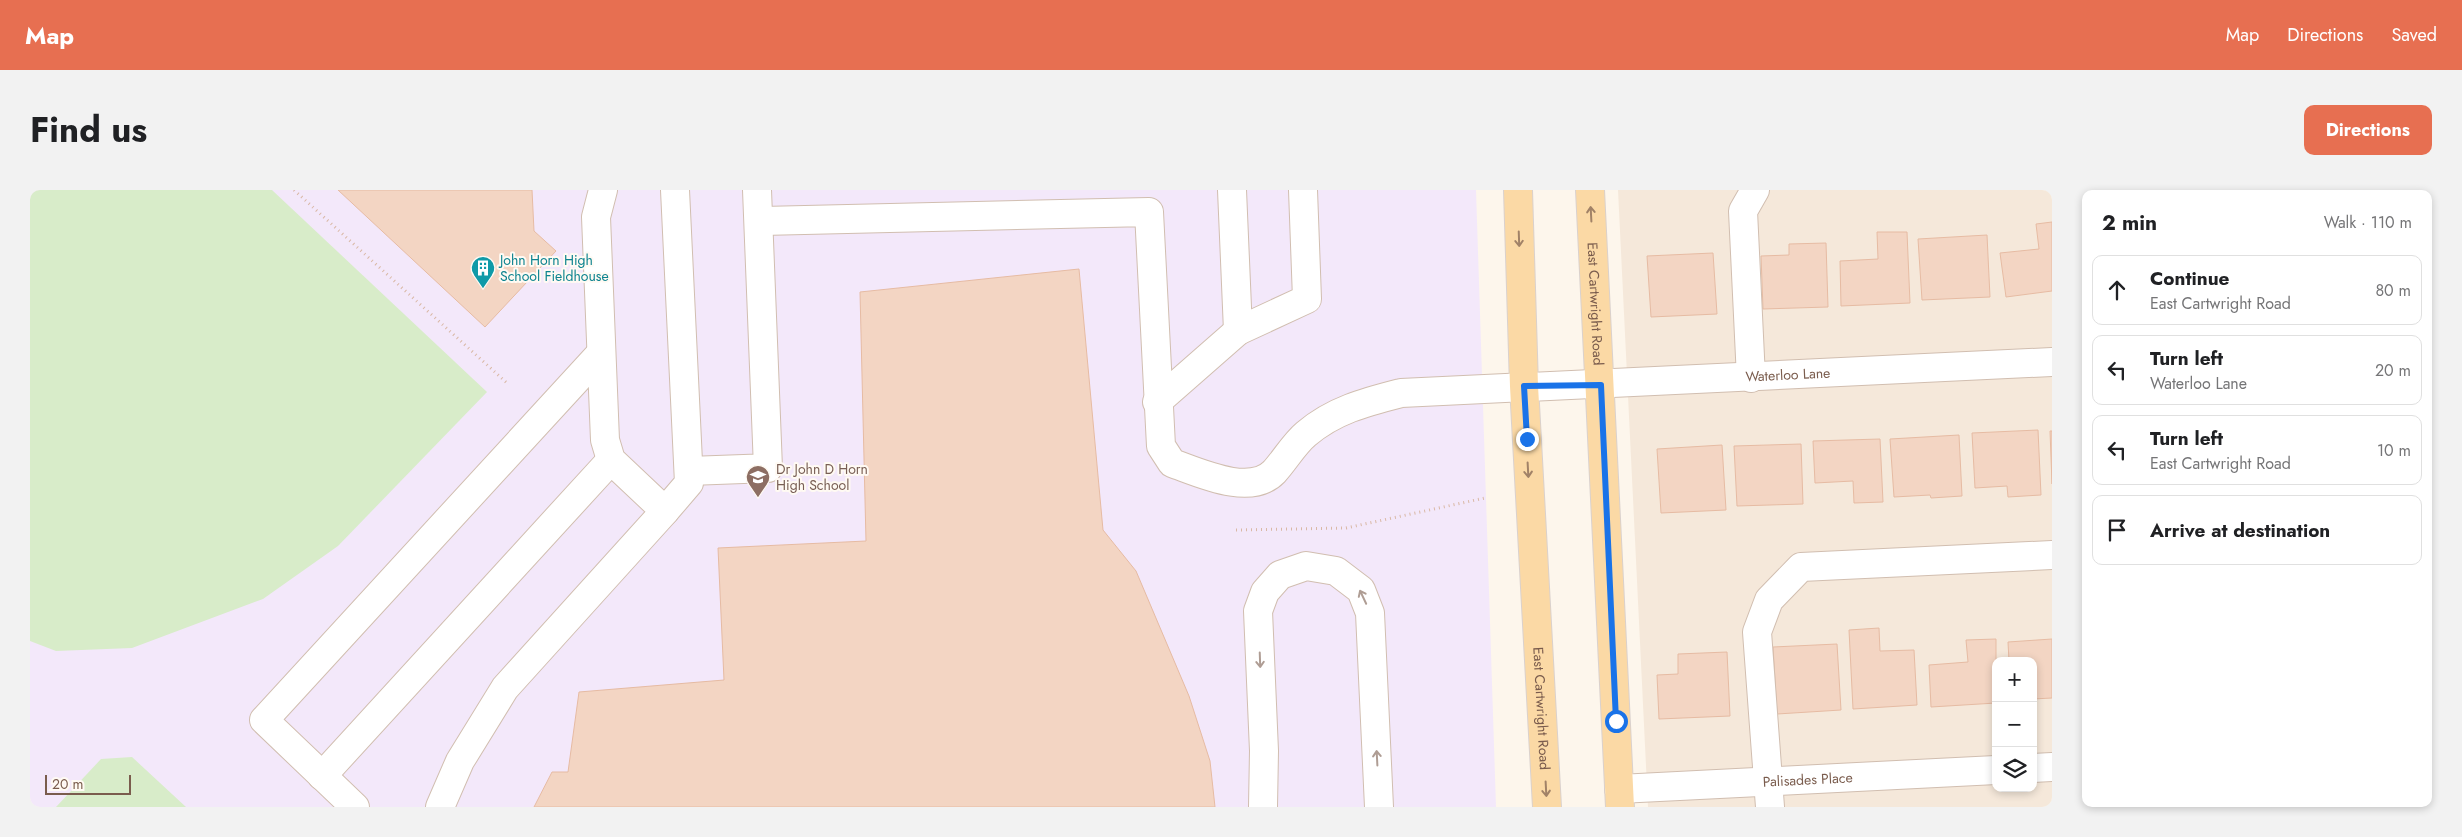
<!DOCTYPE html>
<meta charset="utf-8">
<style>
:root{--surface:#fff;--page:#f2f2f2;--text:#202124;--muted:#757577;--line:#e0e0e0;--accent:#e76f51}
body{margin:0;font-family:Jost,sans-serif;background:var(--page);color:var(--text)}
.controls{position:absolute;right:15px;bottom:15px;display:grid;overflow:hidden;border-radius:10px;box-shadow:0 2px 8px #0003}
.controls button{width:45px;height:45px;display:grid;place-items:center;padding:0;border:0;border-bottom:1px solid var(--line);background:var(--surface);color:var(--text);font:25px sans-serif}
.scale{position:absolute;left:15px;bottom:12px;width:86px;box-sizing:border-box;padding-left:5px;border:2px solid #7a5c4d;border-top:0;font-size:14px;line-height:18px;white-space:nowrap;color:#7a5c4d;-webkit-text-stroke:4px #fffaf3;paint-order:stroke}
.stop{position:absolute;width:15px;height:15px;margin:-11px;border:4px solid #1a73e8;border-radius:50%;background:#fff}
.stop.end{background:#1a73e8;border-color:#fff;box-shadow:0 1px 5px #0008}
.list{margin:0;padding:0;list-style:none}
h2{display:flex;justify-content:space-between;align-items:center;height:65px;margin:0;padding:0 20px;font-size:21px}
h2 small{font-size:16px;font-weight:400;color:var(--muted)}
.list li{display:grid;grid-template-columns:32px 1fr auto;gap:15px;align-items:center;box-sizing:border-box;height:70px;margin:0 10px 10px;padding:0 10px;border:1px solid var(--line);border-radius:10px}
.list b{display:block;font-size:19px;white-space:nowrap}
.list p{margin:0;font-size:16px;white-space:nowrap;color:var(--muted)}
.list em{font-size:16px;font-style:normal;color:var(--muted)}
.icon{flex:none;width:28px;height:28px;fill:none;stroke:currentColor;stroke-width:2;stroke-linecap:round;stroke-linejoin:round}
.map{position:relative;flex:none;width:2022px;height:617px;overflow:hidden;border-radius:10px}
header{display:flex;align-items:center;gap:30px;box-sizing:border-box;height:70px;padding:0 25px;background:var(--accent);color:#fff}
header strong{font-size:24px}
nav{display:flex;gap:28px;margin-inline-start:auto;font-size:18px}
.intro{display:flex;align-items:center;justify-content:space-between;box-sizing:border-box;height:120px;padding:0 30px}
h1{margin:0;font-size:35px}
.button{padding:12px 22px;border-radius:10px;background:var(--accent);color:#fff;font-size:18px;font-weight:700}
main{display:flex;gap:30px;padding:0 30px}
aside{flex:1;background:var(--surface);border-radius:10px;box-shadow:0 2px 8px #0003}
.map>svg:first-child{display:block}
</style>
<header>
<strong>Map</strong>
<nav><a>Map</a><a>Directions</a><a>Saved</a></nav>
</header>
<div class="intro"><h1>Find us</h1><a class="button">Directions</a></div>
<main>
<div class="map">
<svg width="2022" height="617" viewBox="0 0 2022 617">
<rect width="100%" height="100%" fill="#fdf6ec"/>
<path fill="#f5e8da" fill-rule="evenodd" d="M1588,0H2022V617H1618ZM1966,471H2003V598H1966Z"/>
<polygon fill="#f3e8fa" points="0,0 1446,0 1466,617 0,617"/>
<g fill="#d8ecc9">
<polygon points="0,0 242,0 457,202 308,356 233,409 102,458 26,461 0,451"/>
<polygon points="102,567 156,617 26,617 71,569"/>
</g>
<g fill="#f3d5c3" stroke="#e6bba3">
<polygon points="308,0 502,0 504,41 526,61 455,137"/>
<polygon points="2022,32 2022,101 1976,107 1970,63 2009,59 2006,34"/>
<polygon points="1847,42 1877,42 1880,113 1811,116 1810,71 1848,69"/>
<polygon points="1957,45 1960,107 1892,110 1888,49"/>
<polygon points="1796,53 1798,117 1733,119 1731,66 1759,65 1759,54"/>
<polygon points="1683,63 1687,124 1621,127 1617,66"/>
<polygon points="1049,79 1073,340 1106,381 1159,506 1180,571 1185,617 504,617 522,582 538,582 549,502 694,490 688,358 836,351 830,102"/>
<polygon points="2008,240 2011,305 1978,307 1977,296 1945,298 1942,243"/>
<polygon points="2020,241 2022,241 2022,294"/>
<polygon points="1929,245 1932,306 1901,308 1900,305 1864,307 1860,249"/>
<polygon points="1850,249 1853,312 1824,313 1823,291 1785,293 1783,251"/>
<polygon points="1771,254 1773,314 1707,316 1704,256"/>
<polygon points="1692,255 1696,320 1631,323 1627,259"/>
<polygon points="1849,438 1850,461 1884,460 1887,515 1823,519 1819,440"/>
<polygon points="1966,449 1966,513 1901,517 1899,475 1938,472 1936,450"/>
<polygon points="2022,449 2022,508 2003,509 2003,471 1979,471 1978,452"/>
<polygon points="1807,454 1811,520 1747,524 1743,457"/>
<polygon points="1697,462 1700,526 1629,529 1627,485 1648,484 1648,464"/>
</g>
<g fill="none" stroke-linecap="round" stroke-linejoin="round">
<g stroke="#d1beb0" stroke-width="30">
<g id="minor">
<polyline points="1202,0 1208,141"/>
<path id="s1" d="M729,31L1119,22L1131,256L1142,273C1168,282 1220,307 1244,282C1255,270 1264,254 1276,244C1304,220 1336,212 1371,203L2022,172"/>
<polyline points="1721,188 1713,21 1725,0"/>
<polyline points="1127,212 1208,141 1277,109 1273,0"/>
<polyline points="659,281 738,278 727,0"/>
<polyline points="635,321 659,293 645,0"/>
<polyline points="2003,578 2022,577"/>
<polyline points="292,586 581,270"/>
<path id="s2" d="M1589,599L1966,580"/>
<polyline points="325,617 234,530 571,163"/>
<polyline points="410,617 430,571 475,498 635,321 581,270 575,250 566,27 573,0"/>
<polyline points="1233,617 1234,561 1228,421 1235,402 1250,385 1276,376 1306,381 1331,400 1340,423 1349,617"/>
<polyline points="1740,617 1727,442 1739,410 1771,377 2022,365"/>
</g>
</g>
<g stroke="#dad1cd" stroke-width="30">
<g id="major">
<path id="s3" d="M1488,0L1494,196L1517,617"/>
<path id="s4" d="M1560,0L1590,617"/>
</g>
</g>
<g stroke="#d9b8a5" stroke-width="3" stroke-dasharray="1 4" stroke-linecap="butt">
<polyline points="264,0 477,193"/>
<polyline points="1206,340 1316,338 1455,308"/>
</g>
<use href="#minor" stroke="#fff" stroke-width="28"/>
<use href="#major" stroke="#fbd9a5" stroke-width="28"/>
</g>
<defs><path id="oneway-shaft" d="M-6 0H5M1.5-3L5.5 0L1.5 3" fill="none" stroke-width="1.6" stroke-linecap="round" stroke-linejoin="round" transform="scale(1.25)"/></defs>
<g stroke="#a18267">
<use href="#oneway-shaft" transform="translate(1561 24) rotate(-93)"/>
<use href="#oneway-shaft" transform="translate(1489 49) rotate(88)"/>
<use href="#oneway-shaft" transform="translate(1498 280) rotate(87)"/>
<use href="#oneway-shaft" transform="translate(1516 599) rotate(87)"/>
</g>
<g stroke="#af9d94">
<use href="#oneway-shaft" transform="translate(1333 407) rotate(-115)"/>
<use href="#oneway-shaft" transform="translate(1230 470) rotate(88)"/>
<use href="#oneway-shaft" transform="translate(1347 568) rotate(-93)"/>
</g>
<g fill="none" stroke-linecap="round" stroke-linejoin="round">
<polyline stroke="#1a73e8" stroke-width="6" points="1497,249 1494,196 1571,195 1586,531"/>
</g>
<defs>
<g id="building-pin" transform="scale(1.25)"><path d="M0 17L-7.5 6A9.5 9.5 0 1 1 7.5 6Z" fill="#0f9aa8" stroke="#fffaf3"/><path d="M-4-6H4V6H1V3H-1V6H-4ZM-2.5-4.3h1.7v1.8h-1.7ZM.8-4.3h1.7v1.8H.8ZM-2.5-1h1.7V.8h-1.7ZM.8-1h1.7V.8H.8Z" fill="#fff"/></g>
<g id="school-pin" transform="scale(1.25)"><path d="M0 17L-7.5 6A9.5 9.5 0 1 1 7.5 6Z" fill="#8d6e63" stroke="#fffaf3"/><path d="M0-5L7-2L0 1L-7-2ZM-4 1L0 2.5L4 1V4Q0 6-4 4Z" fill="#fff"/></g>
</defs>
<g fill-rule="evenodd">
<use href="#building-pin" x="453" y="78"/>
<use href="#school-pin" x="728" y="287"/>
</g>
<g text-anchor="middle" dominant-baseline="central" stroke-width="4" stroke-linejoin="round" paint-order="stroke">
<g font-size="14" fill="#0d838f" stroke="#fffaf3" text-anchor="start">
<text x="470" y="70">John Horn High<tspan x="470" dy="16">School Fieldhouse</tspan></text>
</g>
<g font-size="14" fill="#7a5c4d" stroke="#fffaf3">
<text stroke="none"><textPath href="#s4" startOffset="114">East Cartwright Road</textPath></text>
<text stroke="none"><textPath href="#s1" startOffset="1294">Waterloo Lane</textPath></text>
<text stroke="none"><textPath href="#s3" startOffset="519">East Cartwright Road</textPath></text>
<text stroke="none"><textPath href="#s2" startOffset="189">Palisades Place</textPath></text>
</g>
<g font-size="14" fill="#785e54" stroke="#fffaf3" text-anchor="start">
<text x="746" y="279">Dr John D Horn<tspan x="746" dy="16">High School</tspan></text>
</g>
</g>
</svg>
<div class="controls">
<button>+</button>
<button>−</button>
<button><svg class="icon" aria-label="layers" viewBox="0 0 24 24"><path d="M12 4l9 5-9 5-9-5zM3 14l9 5 9-5"/></svg></button>
</div>
<div class="scale">20 m</div>
<div class="stop" style="left:1586px;top:531px"></div>
<div class="stop end" style="left:1497px;top:249px"></div>
</div>
<aside>
<h2>2 min<small>Walk · 110 m</small></h2>
<ul class="list">
<li><svg class="icon" aria-label="ahead" viewBox="0 0 24 24"><path d="M12 20V5M6 11l6-6 6 6"/></svg><div><b>Continue</b><p>East Cartwright Road</p></div><em>80 m</em></li>
<li><svg class="icon" aria-label="left" viewBox="0 0 24 24"><path d="M17 20v-9H6M10 6l-5 5 5 5"/></svg><div><b>Turn left</b><p>Waterloo Lane</p></div><em>20 m</em></li>
<li><svg class="icon" aria-label="left" viewBox="0 0 24 24"><path d="M17 20v-9H6M10 6l-5 5 5 5"/></svg><div><b>Turn left</b><p>East Cartwright Road</p></div><em>10 m</em></li>
<li><svg class="icon" aria-label="arrive" viewBox="0 0 24 24"><path d="M6 21V4h12l-3 4 3 4H6"/></svg><div><b>Arrive at destination</b></div></li>
</ul>
</aside>
</main>
